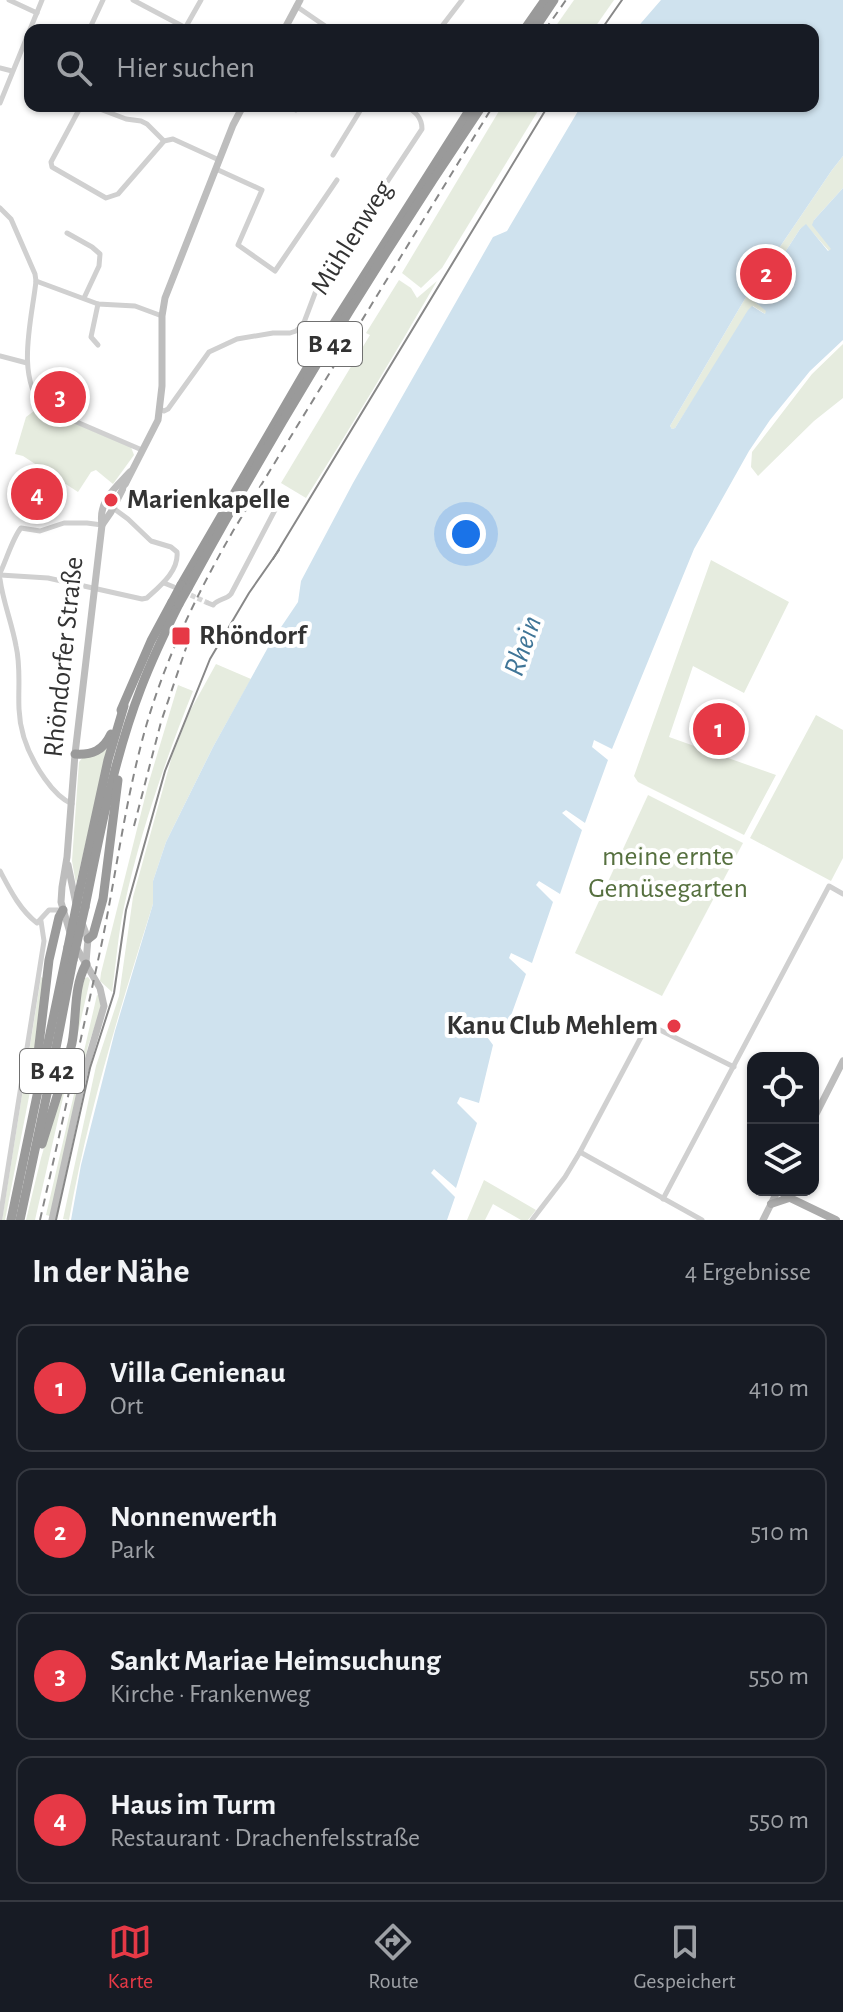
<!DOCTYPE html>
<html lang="de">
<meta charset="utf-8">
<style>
:root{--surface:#171b24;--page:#20242c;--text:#f1f3f6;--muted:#9ea1a6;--line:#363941;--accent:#e63946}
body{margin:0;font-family:"Alegreya Sans",sans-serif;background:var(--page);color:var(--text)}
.controls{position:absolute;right:24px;bottom:24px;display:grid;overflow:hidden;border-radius:16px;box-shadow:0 2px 6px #0004}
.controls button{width:72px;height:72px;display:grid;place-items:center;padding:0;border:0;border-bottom:2px solid var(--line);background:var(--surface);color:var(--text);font:40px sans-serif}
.you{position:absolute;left:466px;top:534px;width:28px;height:28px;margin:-20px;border:6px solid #fff;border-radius:50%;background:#1a73e8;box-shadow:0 0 0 12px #1a73e833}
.badge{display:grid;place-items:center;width:52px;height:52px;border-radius:50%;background:var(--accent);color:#fff;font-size:26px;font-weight:700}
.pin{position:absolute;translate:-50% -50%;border:4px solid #fff;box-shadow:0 2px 8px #0006}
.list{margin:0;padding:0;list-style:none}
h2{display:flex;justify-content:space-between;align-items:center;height:104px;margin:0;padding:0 32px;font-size:34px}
h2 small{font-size:26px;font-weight:400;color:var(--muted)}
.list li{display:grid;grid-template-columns:52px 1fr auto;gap:24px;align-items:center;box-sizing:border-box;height:128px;margin:0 16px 16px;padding:0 16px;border:2px solid var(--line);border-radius:16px}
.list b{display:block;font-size:30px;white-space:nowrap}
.list p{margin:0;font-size:26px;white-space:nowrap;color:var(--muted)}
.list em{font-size:26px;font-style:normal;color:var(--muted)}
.icon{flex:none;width:44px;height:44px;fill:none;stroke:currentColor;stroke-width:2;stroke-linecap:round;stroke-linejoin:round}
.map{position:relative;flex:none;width:843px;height:1220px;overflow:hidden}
.search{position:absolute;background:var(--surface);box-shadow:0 2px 6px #0004;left:24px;right:24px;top:24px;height:88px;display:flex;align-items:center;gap:20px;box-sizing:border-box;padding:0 28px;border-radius:16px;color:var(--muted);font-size:30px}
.sheet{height:680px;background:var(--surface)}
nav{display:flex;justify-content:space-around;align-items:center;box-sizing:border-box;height:112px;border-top:2px solid var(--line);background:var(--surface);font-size:22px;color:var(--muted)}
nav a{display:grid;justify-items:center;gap:4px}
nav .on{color:var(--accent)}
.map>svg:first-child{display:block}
</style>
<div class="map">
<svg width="843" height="1220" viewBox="0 0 843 1220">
<rect width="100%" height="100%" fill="#fff"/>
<g fill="#e6ecdf">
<polygon points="574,0 614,0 593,30 553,30"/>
<polygon points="502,106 541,106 442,268 421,288 402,273"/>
<polygon points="843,156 843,188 814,220 832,249 829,251 806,225 800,229 755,299 755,302 767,311 765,314 753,306 675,428 672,429 670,426 746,297 832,170"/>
<path d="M399,280L411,288L417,298L437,281C395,354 351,427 306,498L281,483L370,335L366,333Z"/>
<polygon points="843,344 843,398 814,421 758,476 751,467 752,452 812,374"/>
<polygon points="38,408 131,447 134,455 113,484 96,470 91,472 78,492 23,456 15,454 26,417"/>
<polygon points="711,560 789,602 744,693 693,666 669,737 776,775 744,835 638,782 634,776"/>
<path d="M216,664L251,679L213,747L166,842L153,881V904C120,1008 88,1112 69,1220L63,1219L96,1066L119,996L133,897L172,756L190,711Z"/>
<path d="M178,685L193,691C165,761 140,833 124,907C118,935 116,964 112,992L100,981L101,973L148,785Z"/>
<polygon points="816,715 843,730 843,858 831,881 750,838"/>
<polygon points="108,748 76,884 72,861 79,762 84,756 94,756"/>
<polygon points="648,795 743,843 662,996 575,953"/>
<polygon points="41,977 44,979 33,1076 5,1220 2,1220"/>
<polygon points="88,977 90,980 35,1220 26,1220 41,1158 74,1045 79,998 85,978"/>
<polygon points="97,995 100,996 101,1008 88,1046 50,1216 46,1215"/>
<polygon points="484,1180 536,1210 528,1220 521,1220 493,1204 485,1220 467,1220"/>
</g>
<polygon fill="#cfe2ee" points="661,0 843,0 843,156 832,170 746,297 670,426 672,429 675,428 748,310 752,306 765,314 766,311 755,302 755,299 800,229 806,224 828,251 831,249 812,225 814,220 843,188 843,340 810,371 770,420 749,451 694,549 612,749 594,740 592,747 608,760 585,823 566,810 562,813 582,830 560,894 539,881 536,885 553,902 532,963 511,953 509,958 526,974 504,1035 486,1024 482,1030 493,1045 479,1103 460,1097 457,1103 477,1123 456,1188 434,1169 431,1173 455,1197 447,1220 71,1220 81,1165 115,1031 153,904 153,881 166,842 213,747 271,642 298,602 301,581 353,483 493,237 507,231 581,106 813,106 813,30 635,30"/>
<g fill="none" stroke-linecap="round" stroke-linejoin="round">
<polyline stroke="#d6d6d6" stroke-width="5" stroke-dasharray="5 2.5" stroke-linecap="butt" points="184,592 208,603"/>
<g stroke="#d0d0d0" stroke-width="5">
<polyline points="9,0 37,13"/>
<polyline points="133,0 186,28"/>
<polyline points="296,6 331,30"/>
<polyline points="89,30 103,0"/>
<polyline points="184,30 201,0"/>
<polyline points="439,30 462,0"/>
<polyline points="0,68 12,71"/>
<polyline points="0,103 42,0"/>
<polyline points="81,106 51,162 52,167 106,198 118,194 164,141 173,139 219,160"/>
<polyline points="92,106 126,119 141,121 147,124 164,141"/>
<polyline points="296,110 298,106"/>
<polyline points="333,155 363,106"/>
<polyline points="216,169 262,190 238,245 275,271 337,180"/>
<path d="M0,208L11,219L35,274L36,281C32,319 15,377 44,408L142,450"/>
<polyline points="67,233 92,247 100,254 99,266 84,298"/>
<polyline points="36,281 98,304 135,306 162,316"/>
<polyline points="98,345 91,337 98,304"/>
<polyline points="0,356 27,363"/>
<path d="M160,409L164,411L168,409L209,352L237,339L273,333H290L296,331L303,325L317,288L422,129C422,117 415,112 406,106"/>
<path d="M0,573C6,561 13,537 21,528L40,531L64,523H87L102,525"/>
<path d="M0,575L48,578L142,599L147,598C160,586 179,571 177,552L171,547L151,541L128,519L113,508"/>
<path d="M0,579C3,602 12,623 16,646C21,667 18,688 19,709C20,735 30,758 45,779C52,789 61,799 72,804"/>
<polyline points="164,583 174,587"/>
<path d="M208,603L213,605C219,598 226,600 231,594L275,510L279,497"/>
<path d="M0,871C10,890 20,910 37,923L49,910H62"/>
<polyline points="580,1152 702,1220"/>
<polyline points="663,1199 829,886 843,894"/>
<polyline points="0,1218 44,941 41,921"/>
<polyline points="532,1220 565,1177 580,1152 648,1024 734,1067"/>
</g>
<g stroke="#bdbdbd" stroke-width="7">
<polyline points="284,30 300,0"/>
<polyline points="102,525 111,512 158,420 162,386 162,316 165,298 233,125 243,106"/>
<polyline points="68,865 76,904"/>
<polyline points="82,923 88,939 86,962"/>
<path d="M71,936L61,902L62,887L67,857L75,754L102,525C98,501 115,488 130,472"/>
<polyline points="813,1120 843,1061"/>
<polyline points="52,1220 84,1074 104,1006 100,988 76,947"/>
<polyline points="763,1220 778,1190"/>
</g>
<g stroke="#ababab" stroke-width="8">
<polyline points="779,1190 788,1197 836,1220"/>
<polyline points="771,1204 789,1198"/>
</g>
<g stroke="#9a9a9a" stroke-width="9">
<polyline points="524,30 545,0"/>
<polyline points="534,30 554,0"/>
<polyline points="181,585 324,339 472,106"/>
<path d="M188,588C278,423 377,262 482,106"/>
<polyline points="121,710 151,641 172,602"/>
<path d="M75,754C92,755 103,751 111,734"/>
<polyline points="79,893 108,760 124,706"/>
<path d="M85,907C100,833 114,758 141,688C152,659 165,632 179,604"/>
<polyline points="88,939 93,935 103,899 118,780"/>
<polyline points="35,1079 49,960 59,917 63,910"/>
<path d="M42,1144C52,1111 64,1077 72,1043C77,1017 73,988 86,964"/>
<polyline points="11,1220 68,947"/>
<polyline points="20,1220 48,1089 73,960"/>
</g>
<g stroke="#888" stroke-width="2">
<polyline points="601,30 622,0"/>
<polyline points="273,559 548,106"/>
<polyline points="56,1220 90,1068 114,993 126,910 165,771 210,659 249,593 279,550"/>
</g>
<g stroke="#888" stroke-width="2" stroke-dasharray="8 6" stroke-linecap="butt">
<polyline points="545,30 566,0"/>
<polyline points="134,826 161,722 188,642"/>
<path d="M40,1220C61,1128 82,1035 102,942C117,869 126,795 147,723C167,655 198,592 233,531L493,106"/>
</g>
<g stroke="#9a9a9a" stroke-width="9">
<polyline points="172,602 181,585"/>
<polyline points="179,604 188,588"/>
<polyline points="68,947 79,893"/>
<polyline points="73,960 85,907"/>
</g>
</g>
<g fill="#e63946" stroke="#fff" stroke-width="3">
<circle cx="111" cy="500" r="8"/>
<rect x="171" y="626" width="20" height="20" rx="4"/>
<circle cx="674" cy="1026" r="8"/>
</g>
<g text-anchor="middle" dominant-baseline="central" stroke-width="8" stroke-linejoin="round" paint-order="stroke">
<g fill="#fff" stroke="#707070" stroke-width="2">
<rect x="298" y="322" width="64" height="44" rx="6"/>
<rect x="20" y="1049" width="64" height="44" rx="6"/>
</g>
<g font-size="26" font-weight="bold" fill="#333">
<text x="330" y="344">B 42</text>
<text x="52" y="1071">B 42</text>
</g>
<g font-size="28" fill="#333" stroke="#fff">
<text transform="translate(352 238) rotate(-58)">Mühlenweg</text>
<text transform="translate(64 657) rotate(-84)">Rhöndorfer Straße</text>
</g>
<g font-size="28" font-weight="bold" fill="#333" stroke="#fff" text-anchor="start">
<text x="127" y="500">Marienkapelle</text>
<text x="199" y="636">Rhöndorf</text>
<text x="658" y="1026" text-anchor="end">Kanu Club Mehlem</text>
</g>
<g font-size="28" fill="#56703f" stroke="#fff">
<text x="668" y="857">meine ernte<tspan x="668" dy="32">Gemüsegarten</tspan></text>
</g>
<g font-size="30" font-style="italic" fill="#3f7597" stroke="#fff">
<text transform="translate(523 646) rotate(-71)">Rhein</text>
</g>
</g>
</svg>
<div class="controls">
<button><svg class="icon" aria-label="locate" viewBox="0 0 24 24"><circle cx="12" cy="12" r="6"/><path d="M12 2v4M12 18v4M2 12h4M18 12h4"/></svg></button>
<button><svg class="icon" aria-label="layers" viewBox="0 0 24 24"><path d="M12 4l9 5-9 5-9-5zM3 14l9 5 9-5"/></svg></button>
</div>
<div class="you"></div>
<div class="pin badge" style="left:719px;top:729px">1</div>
<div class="pin badge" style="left:766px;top:274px">2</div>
<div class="pin badge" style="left:60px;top:397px">3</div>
<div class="pin badge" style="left:37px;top:494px">4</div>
<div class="search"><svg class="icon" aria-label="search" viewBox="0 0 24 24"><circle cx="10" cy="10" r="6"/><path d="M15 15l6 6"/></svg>Hier suchen</div>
</div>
<section class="sheet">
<h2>In der Nähe<small>4 Ergebnisse</small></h2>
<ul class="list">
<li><span class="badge">1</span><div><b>Villa Genienau</b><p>Ort</p></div><em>410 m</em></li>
<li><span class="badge">2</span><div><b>Nonnenwerth</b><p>Park</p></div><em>510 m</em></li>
<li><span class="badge">3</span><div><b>Sankt Mariae Heimsuchung</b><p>Kirche · Frankenweg</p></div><em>550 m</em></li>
<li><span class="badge">4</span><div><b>Haus im Turm</b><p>Restaurant · Drachenfelsstraße</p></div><em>550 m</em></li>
</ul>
</section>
<nav>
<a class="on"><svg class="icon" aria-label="map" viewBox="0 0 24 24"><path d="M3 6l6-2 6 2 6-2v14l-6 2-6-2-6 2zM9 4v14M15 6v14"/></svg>Karte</a>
<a><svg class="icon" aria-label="directions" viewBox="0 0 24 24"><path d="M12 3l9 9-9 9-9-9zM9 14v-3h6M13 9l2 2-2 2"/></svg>Route</a>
<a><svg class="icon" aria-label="saved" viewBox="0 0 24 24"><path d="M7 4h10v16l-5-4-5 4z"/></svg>Gespeichert</a>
</nav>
